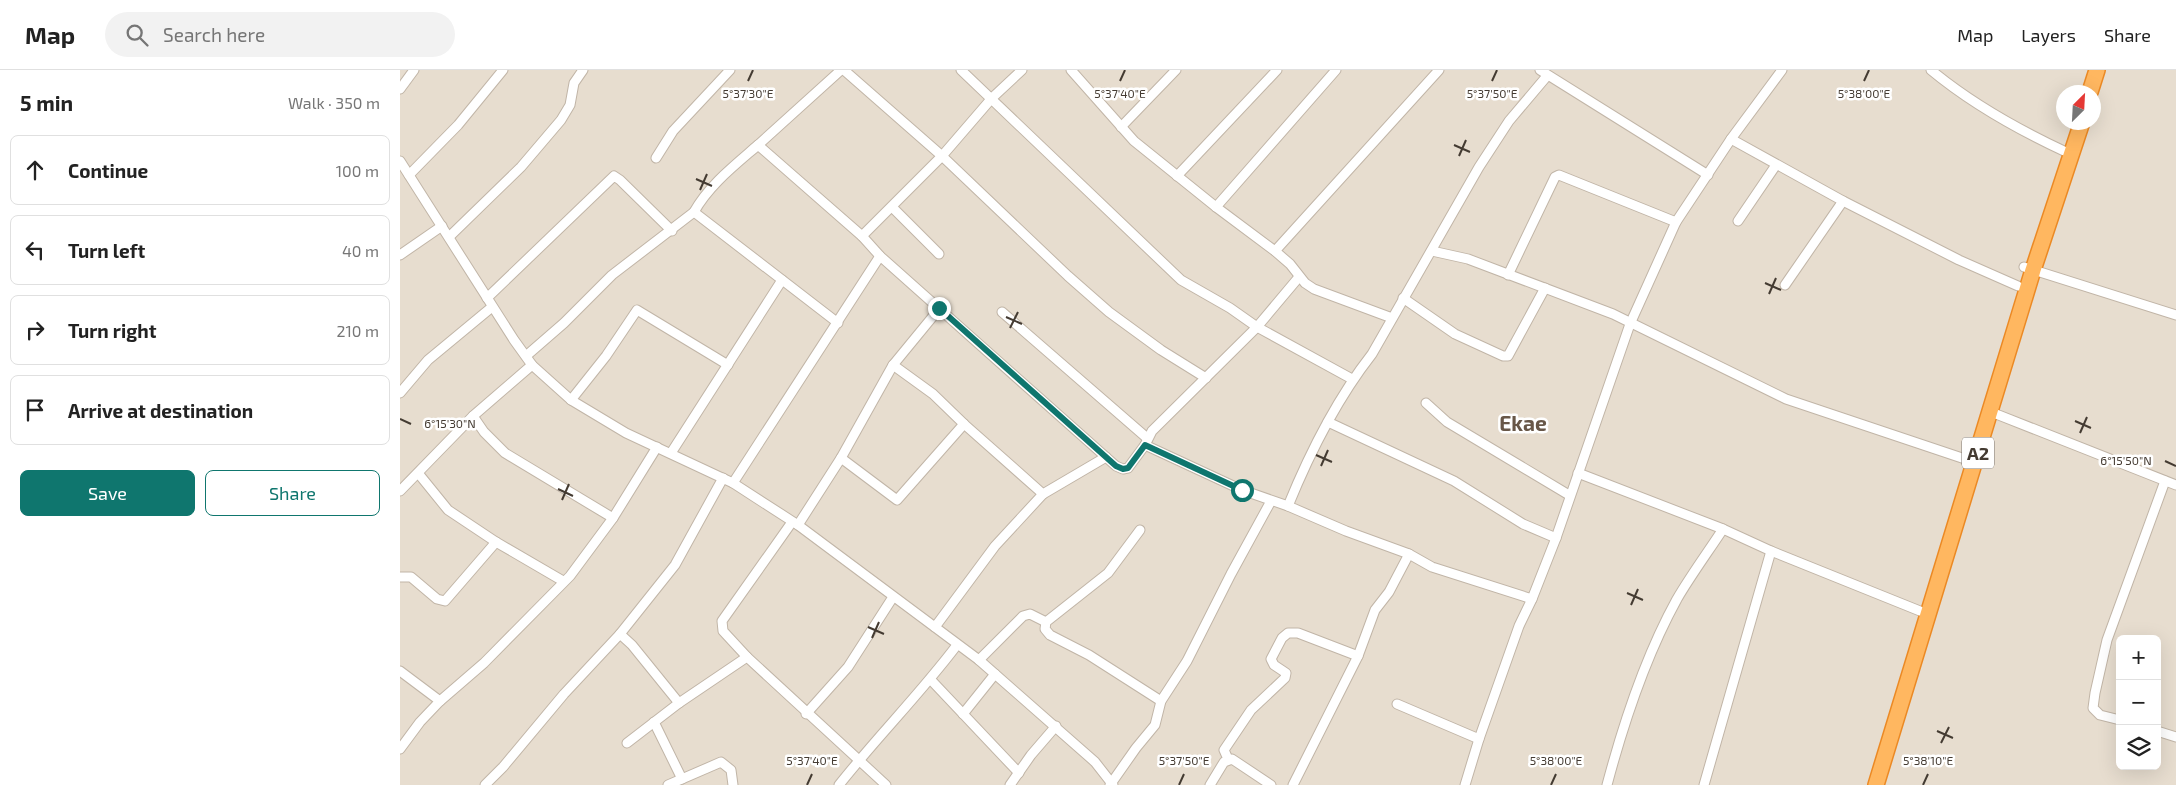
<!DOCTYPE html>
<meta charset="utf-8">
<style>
:root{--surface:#fff;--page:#f2f2f2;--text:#222;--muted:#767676;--line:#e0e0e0;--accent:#0f766e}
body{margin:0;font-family:"Exo 2",sans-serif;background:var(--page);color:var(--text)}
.controls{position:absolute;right:15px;bottom:15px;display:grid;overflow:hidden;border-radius:8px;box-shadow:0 5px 20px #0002}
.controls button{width:45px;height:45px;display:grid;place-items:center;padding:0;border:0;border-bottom:1px solid var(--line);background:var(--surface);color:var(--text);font:25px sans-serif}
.compass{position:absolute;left:1656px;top:15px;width:45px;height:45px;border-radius:50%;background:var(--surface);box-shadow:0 5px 20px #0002;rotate:24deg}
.stop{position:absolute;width:15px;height:15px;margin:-11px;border:4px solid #0f766e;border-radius:50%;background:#fff}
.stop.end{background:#0f766e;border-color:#fff;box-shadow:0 1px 5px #0008}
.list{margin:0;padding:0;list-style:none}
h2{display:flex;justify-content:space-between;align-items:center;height:65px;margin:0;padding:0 20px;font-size:21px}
h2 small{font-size:16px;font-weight:400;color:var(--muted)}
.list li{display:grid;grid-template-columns:32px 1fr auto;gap:15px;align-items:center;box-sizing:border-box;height:70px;margin:0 10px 10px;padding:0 10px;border:1px solid var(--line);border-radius:8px}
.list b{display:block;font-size:19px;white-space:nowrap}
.list em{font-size:16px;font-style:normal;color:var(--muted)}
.actions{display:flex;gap:10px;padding:15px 20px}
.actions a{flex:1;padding:11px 0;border:1px solid var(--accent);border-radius:8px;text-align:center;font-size:18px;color:var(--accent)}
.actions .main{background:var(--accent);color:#fff}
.icon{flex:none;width:28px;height:28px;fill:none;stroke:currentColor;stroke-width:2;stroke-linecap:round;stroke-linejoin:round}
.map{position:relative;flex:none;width:1776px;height:715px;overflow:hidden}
header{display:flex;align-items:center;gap:30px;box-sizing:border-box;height:70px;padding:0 25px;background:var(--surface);border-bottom:1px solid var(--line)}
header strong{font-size:24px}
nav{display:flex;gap:28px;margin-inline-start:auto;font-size:18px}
.search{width:350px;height:45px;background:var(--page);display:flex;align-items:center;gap:12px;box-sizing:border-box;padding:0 18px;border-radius:28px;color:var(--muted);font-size:19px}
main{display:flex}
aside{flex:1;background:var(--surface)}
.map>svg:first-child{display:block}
</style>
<header>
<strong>Map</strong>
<div class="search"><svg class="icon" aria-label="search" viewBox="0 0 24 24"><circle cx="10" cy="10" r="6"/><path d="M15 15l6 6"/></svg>Search here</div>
<nav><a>Map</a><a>Layers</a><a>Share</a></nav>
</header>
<main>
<aside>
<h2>5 min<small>Walk · 350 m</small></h2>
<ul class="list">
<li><svg class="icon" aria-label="ahead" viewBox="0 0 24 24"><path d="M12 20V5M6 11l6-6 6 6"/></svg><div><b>Continue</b></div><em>100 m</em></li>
<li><svg class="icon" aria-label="left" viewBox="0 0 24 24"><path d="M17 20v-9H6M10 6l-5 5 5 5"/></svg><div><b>Turn left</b></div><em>40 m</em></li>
<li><svg class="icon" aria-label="right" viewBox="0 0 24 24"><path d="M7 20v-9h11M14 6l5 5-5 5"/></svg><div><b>Turn right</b></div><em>210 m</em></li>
<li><svg class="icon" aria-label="arrive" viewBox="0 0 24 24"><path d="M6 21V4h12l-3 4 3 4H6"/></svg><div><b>Arrive at destination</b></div></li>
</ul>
<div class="actions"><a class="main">Save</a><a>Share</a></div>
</aside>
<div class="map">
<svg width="1776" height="715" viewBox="0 0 1776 715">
<rect width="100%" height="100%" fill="#f3ebe2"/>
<path fill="#e7ddcf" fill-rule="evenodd" d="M0,0H1776V715H0ZM1664,22H1694V52H1664ZM1720,569H1757V696H1720Z"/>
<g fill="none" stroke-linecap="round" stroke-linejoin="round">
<g stroke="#c1b5a7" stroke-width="11">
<g id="street">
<polyline points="444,0 542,86 668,206 709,242 761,280 806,308"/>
<polyline points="561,0 781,210 830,238 857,257 952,309"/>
<polyline points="671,0 734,71 816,137 875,181 890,194 905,213 914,219 992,248"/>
<polyline points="1140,0 1308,105"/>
<path d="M1531,0C1572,34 1617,59 1664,81"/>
<polyline points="0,19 14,0"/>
<polyline points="721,57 776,0"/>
<polyline points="1331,69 1443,131 1559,190 1618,216"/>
<polyline points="358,75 441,0"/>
<polyline points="256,88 273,61 330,0"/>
<polyline points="0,91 114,270 132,295 171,330 226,363 333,413 398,455 579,590 695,692 713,715"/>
<polyline points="9,105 58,55 103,0"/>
<polyline points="777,106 877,0"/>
<polyline points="492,137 539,184"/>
<polyline points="816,137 936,0"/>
<polyline points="294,142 438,253"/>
<polyline points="1338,151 1376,95"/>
<polyline points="462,166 542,86 592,28 622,0"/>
<polyline points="49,167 121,97 161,50 170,35 174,13 183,0"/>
<polyline points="875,181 1039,0"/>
<polyline points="1032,181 1068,189 1213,244 1386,329 1568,390"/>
<polyline points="0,185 42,156"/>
<polyline points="1624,197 1776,245"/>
<polyline points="1108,205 1155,107 1159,105 1276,152"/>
<polyline points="1385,215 1443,131"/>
<polyline points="87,228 214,106 220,110 272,161"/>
<polyline points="1003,228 1055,264 1103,286 1108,286 1145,218"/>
<polyline points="602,242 747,368"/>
<path d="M126,286L164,253L212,205L294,142C309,115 335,95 358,75L462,166L480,186L716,396L723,399L728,398L745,375L842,420L888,436L946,461L1009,484L1032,497L1132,529"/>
<polyline points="493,295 533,324 564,354 643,424 706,387"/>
<polyline points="0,323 28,290 92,237"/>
<polyline points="171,330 206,286 237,240 328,295"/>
<polyline points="1026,333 1047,352 1169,425"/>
<polyline points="1591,342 1776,415"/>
<polyline points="73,346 84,362 105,383 213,448"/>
<polyline points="928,352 1054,411 1123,454 1156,468"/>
<polyline points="745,375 752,361 857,257 899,207"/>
<polyline points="271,383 382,210"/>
<polyline points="441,388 497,430 564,354"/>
<polyline points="18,403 48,440 96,472 163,511"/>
<polyline points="1178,403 1323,459 1371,481 1520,541"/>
<polyline points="333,413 480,186"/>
<polyline points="0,421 73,346 132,295"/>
<path d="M888,436C910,382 936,330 972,284L1079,97L1109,51L1147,6"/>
<polyline points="398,455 441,388 493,295 539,239"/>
<polyline points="740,460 708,503 646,552 645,559 650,565 689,585 761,631"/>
<polyline points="0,507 11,507 37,529 45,531 96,472"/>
<polyline points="535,557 595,476 643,424"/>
<polyline points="220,564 232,575 279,633"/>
<polyline points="347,587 323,561 322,551 392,452"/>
<polyline points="579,590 623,546 630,544 646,552"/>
<polyline points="0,601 40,631"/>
<polyline points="531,610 619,703"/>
<polyline points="997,634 1079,669"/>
<polyline points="406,644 448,597 493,527"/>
<polyline points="563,644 595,604"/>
<polyline points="1720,650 1700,645 1693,638 1695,623 1707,570 1765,411"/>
<polyline points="254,652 282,709"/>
<polyline points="1757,661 1776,667"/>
<polyline points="227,673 279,633 347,587 486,715"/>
<polyline points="0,679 20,652 40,631 84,593 170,506 213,448 257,377"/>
<polyline points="828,689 824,680 851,640 885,608 886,603 874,595 871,589 882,568 888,563 898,563 958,586"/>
<polyline points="85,715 103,697 164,624 220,564 275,495 323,408"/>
<polyline points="268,715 321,692 331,700 333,715"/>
<path d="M439,715C477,667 520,624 557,575"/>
<polyline points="610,715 631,685 656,656"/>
<polyline points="710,715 736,678 755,655 761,631 787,591 831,504 871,431"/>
<polyline points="810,715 824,692 832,689 871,715"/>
<polyline points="893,715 958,586 975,540 989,522 1009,484"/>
<polyline points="1065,715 1079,669 1119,556 1132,529 1156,468 1230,254 1276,152 1331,69 1382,0"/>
<path d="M1207,715C1224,651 1245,587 1277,529C1291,505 1308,482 1323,459"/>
<polyline points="1304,715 1371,481"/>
</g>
</g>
<g stroke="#eb8924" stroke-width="18">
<g id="highway">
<polyline points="1690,22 1697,0"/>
<polyline points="1476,715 1633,200 1682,52"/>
</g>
</g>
<use href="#street" stroke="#fff" stroke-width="9"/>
<use href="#highway" stroke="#ffb760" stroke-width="15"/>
</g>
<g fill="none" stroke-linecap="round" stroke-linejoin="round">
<polyline stroke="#0f766e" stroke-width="6" points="539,238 716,396 723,399 728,398 745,375 842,420"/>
</g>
<path fill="none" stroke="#443b32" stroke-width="2" d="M348,11L353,0M720,11L725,0M1092,11L1097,0M1464,11L1469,0M1054,75L1070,82M1059,86L1066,70M296,109L312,116M300,120L307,104M1365,213L1381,220M1369,224L1376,208M606,247L622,254M610,258L618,242M0,349L11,354M1675,351L1691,358M1680,363L1687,347M916,385L932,392M1765,391L1776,396M921,396L928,380M158,419L173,426M162,430L169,414M1227,523L1243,530M1231,535L1238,519M468,557L484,564M472,568L479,552M1537,661L1553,668M1541,673L1549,657M407,715L412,704M779,715L784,704M1151,715L1156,704M1523,715L1528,704"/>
<g text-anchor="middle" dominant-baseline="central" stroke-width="5" stroke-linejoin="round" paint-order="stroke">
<rect fill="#fff" stroke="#7c7670" stroke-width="1" x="1562" y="367.5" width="32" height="31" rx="4"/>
<g font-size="18" font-weight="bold" fill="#443b32">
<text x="1578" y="383">A2</text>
</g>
<g font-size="21" font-weight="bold" fill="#685748" stroke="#fff">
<text x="1123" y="352">Ekae</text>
</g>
</g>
<g font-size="12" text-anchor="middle" fill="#443b32" stroke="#fff" stroke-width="5" stroke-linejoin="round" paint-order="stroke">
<text x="348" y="28">5°37'30"E</text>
<text x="720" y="28">5°37'40"E</text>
<text x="1092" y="28">5°37'50"E</text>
<text x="1464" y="28">5°38'00"E</text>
<text x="50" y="358">6°15'30"N</text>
<text x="1726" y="395">6°15'50"N</text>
<text x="412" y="695">5°37'40"E</text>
<text x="784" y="695">5°37'50"E</text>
<text x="1156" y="695">5°38'00"E</text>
<text x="1528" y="695">5°38'10"E</text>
</g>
</svg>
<div class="controls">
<button>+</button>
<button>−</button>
<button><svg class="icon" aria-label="layers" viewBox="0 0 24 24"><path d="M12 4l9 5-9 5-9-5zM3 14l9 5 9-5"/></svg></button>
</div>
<svg class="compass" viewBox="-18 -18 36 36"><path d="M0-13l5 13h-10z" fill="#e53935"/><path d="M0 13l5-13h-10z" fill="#767676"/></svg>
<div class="stop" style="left:842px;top:420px"></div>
<div class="stop end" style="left:539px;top:238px"></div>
</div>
</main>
